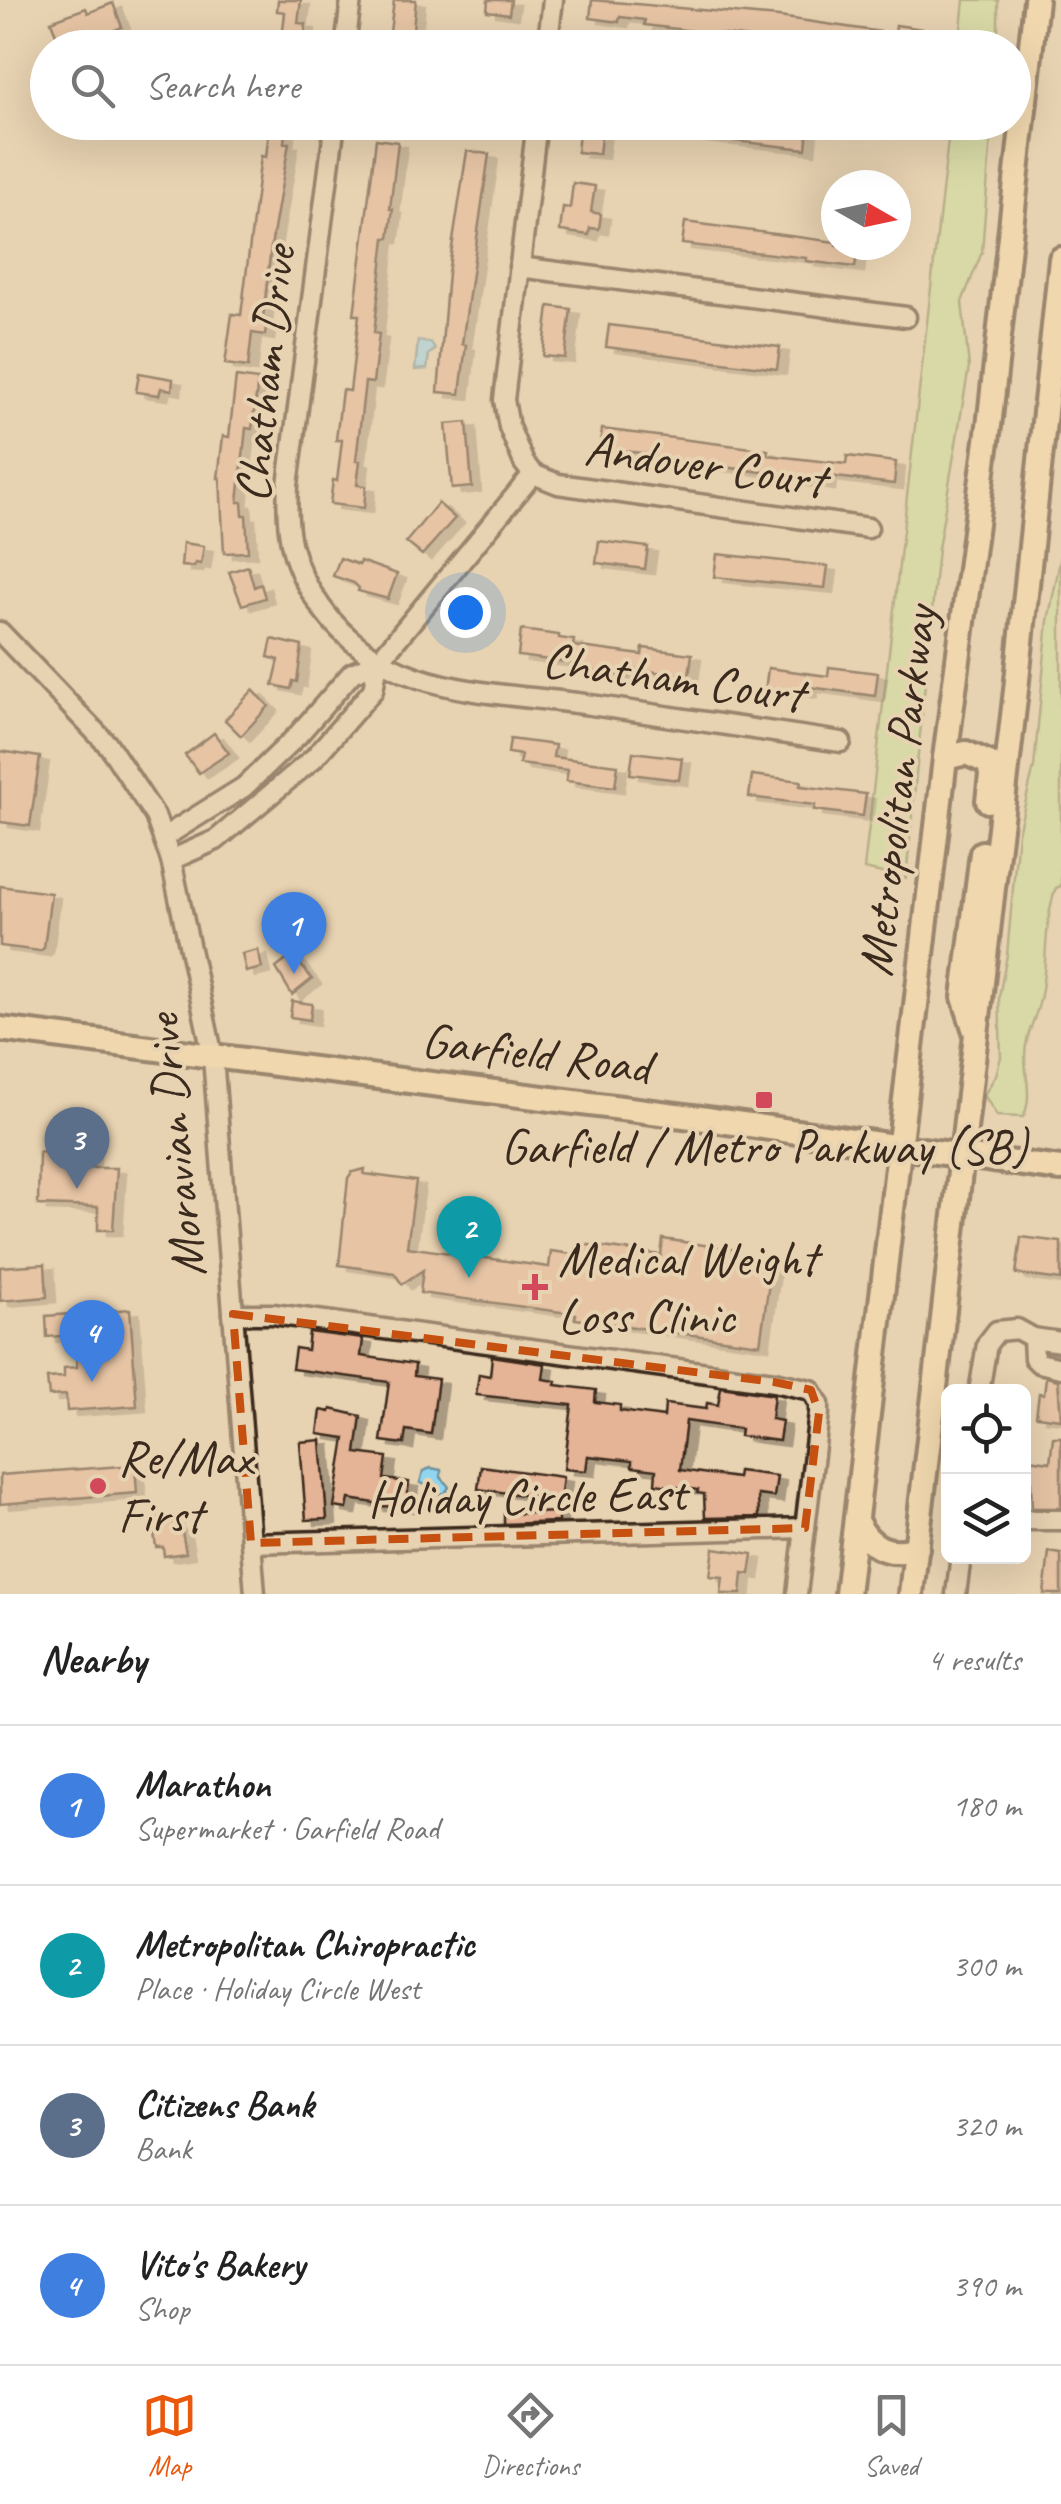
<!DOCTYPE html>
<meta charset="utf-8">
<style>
:root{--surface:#fff;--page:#f2f2f2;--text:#222;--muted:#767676;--line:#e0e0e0;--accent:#ea580c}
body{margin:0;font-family:Caveat,sans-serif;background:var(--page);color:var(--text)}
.controls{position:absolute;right:30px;bottom:30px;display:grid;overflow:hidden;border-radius:15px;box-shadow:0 10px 40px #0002}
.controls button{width:90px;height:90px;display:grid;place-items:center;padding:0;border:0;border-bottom:2px solid var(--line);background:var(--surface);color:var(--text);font:50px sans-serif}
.compass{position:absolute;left:821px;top:170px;width:90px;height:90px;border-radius:50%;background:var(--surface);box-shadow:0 10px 40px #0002;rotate:99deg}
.you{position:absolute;left:465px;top:612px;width:35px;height:35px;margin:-25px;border:8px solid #fff;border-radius:50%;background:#1a73e8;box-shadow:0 0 0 15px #1a73e833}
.badge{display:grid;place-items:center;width:65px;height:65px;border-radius:50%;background:var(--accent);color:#fff;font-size:32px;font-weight:700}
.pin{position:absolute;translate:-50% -82px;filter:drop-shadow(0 2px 5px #0008)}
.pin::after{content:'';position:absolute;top:52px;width:35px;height:30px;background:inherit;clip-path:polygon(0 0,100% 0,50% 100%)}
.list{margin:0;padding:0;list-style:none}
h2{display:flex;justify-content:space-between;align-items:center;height:130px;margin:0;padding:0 40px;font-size:42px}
h2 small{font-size:32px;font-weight:400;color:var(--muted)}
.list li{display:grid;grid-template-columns:65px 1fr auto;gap:30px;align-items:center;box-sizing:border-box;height:160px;padding:0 40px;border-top:2px solid var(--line)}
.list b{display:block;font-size:38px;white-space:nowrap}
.list p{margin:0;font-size:32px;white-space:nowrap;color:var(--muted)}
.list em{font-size:32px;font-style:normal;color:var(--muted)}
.icon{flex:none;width:55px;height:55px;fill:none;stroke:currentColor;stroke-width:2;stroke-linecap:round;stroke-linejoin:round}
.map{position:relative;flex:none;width:1061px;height:1594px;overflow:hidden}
.search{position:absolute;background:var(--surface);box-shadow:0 10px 40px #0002;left:30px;right:30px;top:30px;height:110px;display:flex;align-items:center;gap:25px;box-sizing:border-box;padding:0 35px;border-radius:55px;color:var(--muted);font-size:38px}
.sheet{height:770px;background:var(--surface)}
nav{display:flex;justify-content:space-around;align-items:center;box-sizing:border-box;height:140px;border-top:2px solid var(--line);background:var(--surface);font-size:28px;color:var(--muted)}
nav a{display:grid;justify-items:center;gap:5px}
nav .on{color:var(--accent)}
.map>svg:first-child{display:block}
</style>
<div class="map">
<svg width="1061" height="1594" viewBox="0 0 1061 1594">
<defs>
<filter id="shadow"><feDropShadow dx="9" dy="5" stdDeviation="0" flood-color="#0004"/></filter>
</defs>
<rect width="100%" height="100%" fill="#e7d2b1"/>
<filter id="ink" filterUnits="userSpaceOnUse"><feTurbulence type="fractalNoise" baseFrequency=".01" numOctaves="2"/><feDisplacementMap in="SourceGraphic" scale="20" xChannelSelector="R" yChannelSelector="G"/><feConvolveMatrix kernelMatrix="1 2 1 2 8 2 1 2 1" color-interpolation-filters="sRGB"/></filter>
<g filter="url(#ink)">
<g fill="#c6e299" stroke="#80865c" stroke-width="2.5">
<polygon points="964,0 998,0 998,47 959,47"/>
<polygon points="950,123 992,123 982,252 962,302 969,367 938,549 906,878 864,869"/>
<path d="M1061,556V886L1056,888C1042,926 1049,966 1039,1004C1034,1022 1025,1037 1025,1056C1025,1076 1033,1099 1023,1117L997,1116L984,1095L996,1075L1001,1057L999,997L1007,955L1018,833L1034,767L1048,621Z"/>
</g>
<g fill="#90d6f1" stroke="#6e919d" stroke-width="2.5">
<polygon points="418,341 431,343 435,350 429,354 427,369 415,370"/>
<polygon points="431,1468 441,1470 441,1477 449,1487 445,1493 438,1494 435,1488 420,1483 423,1471"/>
</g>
<g fill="#e5b396" stroke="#3b2a1e" stroke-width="2.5" filter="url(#shadow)">
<polygon points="278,0 301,0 298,23 306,24 303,48 281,48 285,12 277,11"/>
<polygon points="394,0 416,0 411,48 388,48"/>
<polygon points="488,0 511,0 509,14 487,11"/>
<polygon points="592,0 779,17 895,34 896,25 943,32 941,48 833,48 644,25 645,20 620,17 619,22 590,18"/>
<polygon points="113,3 122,27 113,31 119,48 85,48 76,33 58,40 51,21 86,8 88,13"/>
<polygon points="270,122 286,122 284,143 289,143 271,247 263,318 267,319 265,335 252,333 248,367 225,364 232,314 241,315 261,156 266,157"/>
<polygon points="580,122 603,122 599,154 577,152"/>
<polygon points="633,122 771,122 808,127 806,149 633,130"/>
<polygon points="376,139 398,142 390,209 393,209 389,238 385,238 374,333 379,334 373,383 365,382 356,461 360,461 357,485 366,486 364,508 330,504 333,480 337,481 342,440 336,440 342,390 350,391 359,315 354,315"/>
<polygon points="467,151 489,154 462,344 466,345 460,394 438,392 448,273"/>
<polygon points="573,183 595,186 591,212 601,214 599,229 590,228 589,235 560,231 563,207 570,208"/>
<polygon points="685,222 836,242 836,245 858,245 855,267 806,261 807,258 682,244"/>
<polygon points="549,306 571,309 565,358 543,356"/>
<polygon points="609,325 780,347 777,369 606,347"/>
<polygon points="139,373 173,379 172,390 161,388 159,395 136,392"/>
<polygon points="236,377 258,380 252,429 246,428 238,502 242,502 243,515 246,515 248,552 224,553 220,478 218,478 223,436 229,437"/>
<polygon points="467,422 472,487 452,489 446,424"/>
<polygon points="602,429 768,450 767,455 846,464 847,456 896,462 894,484 827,476 826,485 777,478 778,474 653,458 654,455 626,451 626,454 599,451"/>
<polygon points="438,503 455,518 422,555 406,542"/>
<polygon points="599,541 648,547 645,569 596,563"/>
<polygon points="183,543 204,546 201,564 195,563 194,567 181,566"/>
<polygon points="717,554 828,566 825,588 714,577"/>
<polygon points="340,558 359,565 360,561 397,574 388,599 358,591 359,588 354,583 333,576"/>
<polygon points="248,566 254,587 261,584 265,598 242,605 229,572"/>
<polygon points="521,630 559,635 559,638 574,640 573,646 642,655 643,648 692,654 689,676 630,669 629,676 580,670 581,664 518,656"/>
<polygon points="272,639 302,646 297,682 293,681 291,689 273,685 279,660 268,657"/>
<polygon points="829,667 878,673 875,696 809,687 808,693 793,690 792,694 765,691 768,668 828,676"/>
<polygon points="253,690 269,706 241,736 225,720"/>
<polygon points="214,733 229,753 199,773 185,755"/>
<polygon points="510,739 555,745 553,757 618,765 615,787 566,781 568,770 519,764 521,755 508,753"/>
<polygon points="0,751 40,757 30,826 0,822"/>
<polygon points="633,752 682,758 679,780 630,774"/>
<polygon points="752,775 801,781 800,786 866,794 863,816 814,810 815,805 749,797"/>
<polygon points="0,886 51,893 44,948 40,951 0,946"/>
<polygon points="258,950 262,968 246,972 242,954"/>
<polygon points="293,955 312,979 292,995 276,968"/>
<polygon points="292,1001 312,1004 310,1020 290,1017"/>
<polygon points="39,1152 91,1153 91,1168 117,1168 113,1230 98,1230 98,1207 38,1205"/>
<polygon points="365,1169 364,1174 416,1181 407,1247 549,1267 551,1251 579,1255 581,1244 661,1255 663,1239 738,1250 737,1258 772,1263 760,1344 575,1319 576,1314 420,1293 423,1270 402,1284 394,1273 339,1265 348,1178 352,1172"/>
<polygon points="1021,1237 1061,1242 1061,1280 1016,1274"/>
<polygon points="45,1264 47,1297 0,1301 0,1267"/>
<polygon points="130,1309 137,1406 67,1411 66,1395 49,1396 47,1378 64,1377 64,1368 77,1367 74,1335 47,1337 46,1316"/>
<polygon points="309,1332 363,1339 361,1356 415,1364 414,1376 438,1379 431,1434 406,1430 404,1444 381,1441 389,1382 292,1369 295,1348 307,1350"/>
<polygon points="492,1356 545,1364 543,1379 556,1381 555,1385 596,1390 595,1402 620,1405 620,1411 664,1417 665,1404 706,1409 707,1403 718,1405 721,1387 774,1395 771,1419 782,1421 779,1441 740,1436 741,1429 686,1421 680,1470 737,1478 738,1471 777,1476 774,1497 758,1495 759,1517 705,1518 704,1494 697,1493 698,1490 655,1484 656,1470 632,1467 632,1461 588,1456 586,1471 564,1469 572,1405 476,1395 479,1374 490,1376"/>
<polygon points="1046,1377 1058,1380 1061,1419 1036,1416 1039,1393 1044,1394"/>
<polygon points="331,1409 361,1416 356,1453 387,1457 384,1479 409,1482 406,1507 375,1506 375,1503 349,1499 347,1509 334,1507 345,1438 318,1434 321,1410 330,1412"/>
<polygon points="1053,1437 1061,1437 1061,1508 1032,1508 1031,1482 1026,1482 1029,1459 1050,1462"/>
<polygon points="321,1440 327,1519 306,1520 300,1442"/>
<polygon points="135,1465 137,1493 0,1504 0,1475"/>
<polygon points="481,1466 563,1477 560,1500 478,1489"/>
<polygon points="558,1512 558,1522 504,1524 504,1514"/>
<polygon points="174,1516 175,1526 181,1526 186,1553 164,1556 163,1547 156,1547 154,1533 160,1532 158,1518"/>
<polygon points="714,1548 753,1554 750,1574 743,1573 741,1594 721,1594 723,1577 710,1576"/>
<polygon points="1049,1552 1061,1554 1061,1594 1044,1594"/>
</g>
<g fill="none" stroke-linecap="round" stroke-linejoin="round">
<g stroke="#3b2a1e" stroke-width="25">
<g id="minor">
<polyline points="345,48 351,0"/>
<polyline points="547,48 553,0"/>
<path d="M335,122L288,485C285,535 292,566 321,607C387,699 491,690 591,705C675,717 758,730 841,742"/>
<polyline points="537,122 504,400 509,427 524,463 533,474 558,484 868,528"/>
<polyline points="519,267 906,317"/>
<polyline points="0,632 109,746 155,816 171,860 213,1057 255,1594"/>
<polyline points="164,837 244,787 297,736 352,673 378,662 533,474"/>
<polyline points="171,860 216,840 314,758 373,690 378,662"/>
<polyline points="233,1314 273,1314 774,1382 811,1390 819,1404 819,1413 797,1594"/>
<polyline points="1033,1338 1034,1358 1039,1363 1061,1368"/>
<polyline points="979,1392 987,1344 997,1331 1017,1329 1033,1338 1061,1342"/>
<polyline points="1024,1520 1061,1520"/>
<polyline points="251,1543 805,1528"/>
<polyline points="956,1594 961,1556"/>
</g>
</g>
<g stroke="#3b2a1e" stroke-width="30">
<g id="major">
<polyline points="945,758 966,753 989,763 991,775 988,801"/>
<polyline points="974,1028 964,997 982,853"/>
<path d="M0,1029L692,1117C815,1134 938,1153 1061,1169"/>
<path d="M856,1521C869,1547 888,1557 917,1548"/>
<polyline points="847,1594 945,758 990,418 1036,0"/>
<polyline points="911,1594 1016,690 1061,259"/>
</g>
</g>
<use href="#minor" stroke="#e7d2b1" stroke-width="18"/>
<use href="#major" stroke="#fbddab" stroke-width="22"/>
</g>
</g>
<path d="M0 0H1061V1594H0ZM233,1314L774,1382L811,1390L819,1413L805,1528L251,1543Z" fill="#e7d2b1" fill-opacity=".55" fill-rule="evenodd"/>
<path fill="none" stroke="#c55010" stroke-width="8" stroke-dasharray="20 12" stroke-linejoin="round" d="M233,1314L774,1382L811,1390L819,1413L805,1528L251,1543Z"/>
<g fill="#d1495b" stroke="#e7d2b1" stroke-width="4">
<rect x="754" y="1090" width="20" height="20" rx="5"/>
<path d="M530 1272h10v10h10v10h-10v10h-10v-10h-10v-10h10z"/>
<circle cx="98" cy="1486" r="10"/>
</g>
<g text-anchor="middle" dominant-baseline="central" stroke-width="8" stroke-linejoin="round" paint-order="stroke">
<g font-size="50" fill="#3b2a1e" stroke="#e7d2b1">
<text transform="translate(265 374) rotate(-84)">Chatham Drive</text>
<text transform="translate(705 464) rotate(8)">Andover Court</text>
<text transform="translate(673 677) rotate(8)">Chatham Court</text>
<text transform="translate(897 791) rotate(-83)">Metropolitan Parkway</text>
<text transform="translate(536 1053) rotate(7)">Garfield Road</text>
<text transform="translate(175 1146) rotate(-96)">Moravian Drive</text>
<text transform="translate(527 1496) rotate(-1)">Holiday Circle East</text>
</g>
<g font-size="50" fill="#3b2a1e" stroke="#e7d2b1" text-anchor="start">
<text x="764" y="1146" text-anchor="middle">Garfield / Metro Parkway (SB)</text>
<text x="558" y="1258">Medical Weight<tspan x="558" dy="58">Loss Clinic</tspan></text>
<text x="118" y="1457">Re/Max<tspan x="118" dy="58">First</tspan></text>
</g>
</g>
</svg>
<div class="controls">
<button><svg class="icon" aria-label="locate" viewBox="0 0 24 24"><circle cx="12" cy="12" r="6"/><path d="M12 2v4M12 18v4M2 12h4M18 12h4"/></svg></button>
<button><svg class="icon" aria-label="layers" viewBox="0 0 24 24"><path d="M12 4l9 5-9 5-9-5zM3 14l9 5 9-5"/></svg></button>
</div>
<svg class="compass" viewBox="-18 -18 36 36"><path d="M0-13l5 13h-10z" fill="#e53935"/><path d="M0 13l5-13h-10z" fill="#767676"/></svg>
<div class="you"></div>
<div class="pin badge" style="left:294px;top:974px;background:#3f7fe0">1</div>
<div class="pin badge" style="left:469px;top:1278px;background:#0f9aa8">2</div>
<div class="pin badge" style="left:77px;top:1189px;background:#5c6f8a">3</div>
<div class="pin badge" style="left:92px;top:1382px;background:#3f7fe0">4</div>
<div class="search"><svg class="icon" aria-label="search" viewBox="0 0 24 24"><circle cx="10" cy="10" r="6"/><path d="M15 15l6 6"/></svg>Search here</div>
</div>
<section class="sheet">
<h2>Nearby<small>4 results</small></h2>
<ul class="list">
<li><span class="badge" style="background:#3f7fe0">1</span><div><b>Marathon</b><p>Supermarket · Garfield Road</p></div><em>180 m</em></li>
<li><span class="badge" style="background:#0f9aa8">2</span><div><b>Metropolitan Chiropractic</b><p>Place · Holiday Circle West</p></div><em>300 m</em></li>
<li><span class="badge" style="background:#5c6f8a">3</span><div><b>Citizens Bank</b><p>Bank</p></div><em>320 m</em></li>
<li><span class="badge" style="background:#3f7fe0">4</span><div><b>Vito's Bakery</b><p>Shop</p></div><em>390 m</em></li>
</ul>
</section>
<nav>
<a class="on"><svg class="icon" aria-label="map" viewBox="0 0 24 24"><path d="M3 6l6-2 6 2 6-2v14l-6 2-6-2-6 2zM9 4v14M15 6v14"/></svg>Map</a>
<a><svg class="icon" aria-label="directions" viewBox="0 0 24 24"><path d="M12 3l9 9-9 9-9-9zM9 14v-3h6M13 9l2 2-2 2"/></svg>Directions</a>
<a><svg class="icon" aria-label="saved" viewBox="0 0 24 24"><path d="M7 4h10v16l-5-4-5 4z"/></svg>Saved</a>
</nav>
